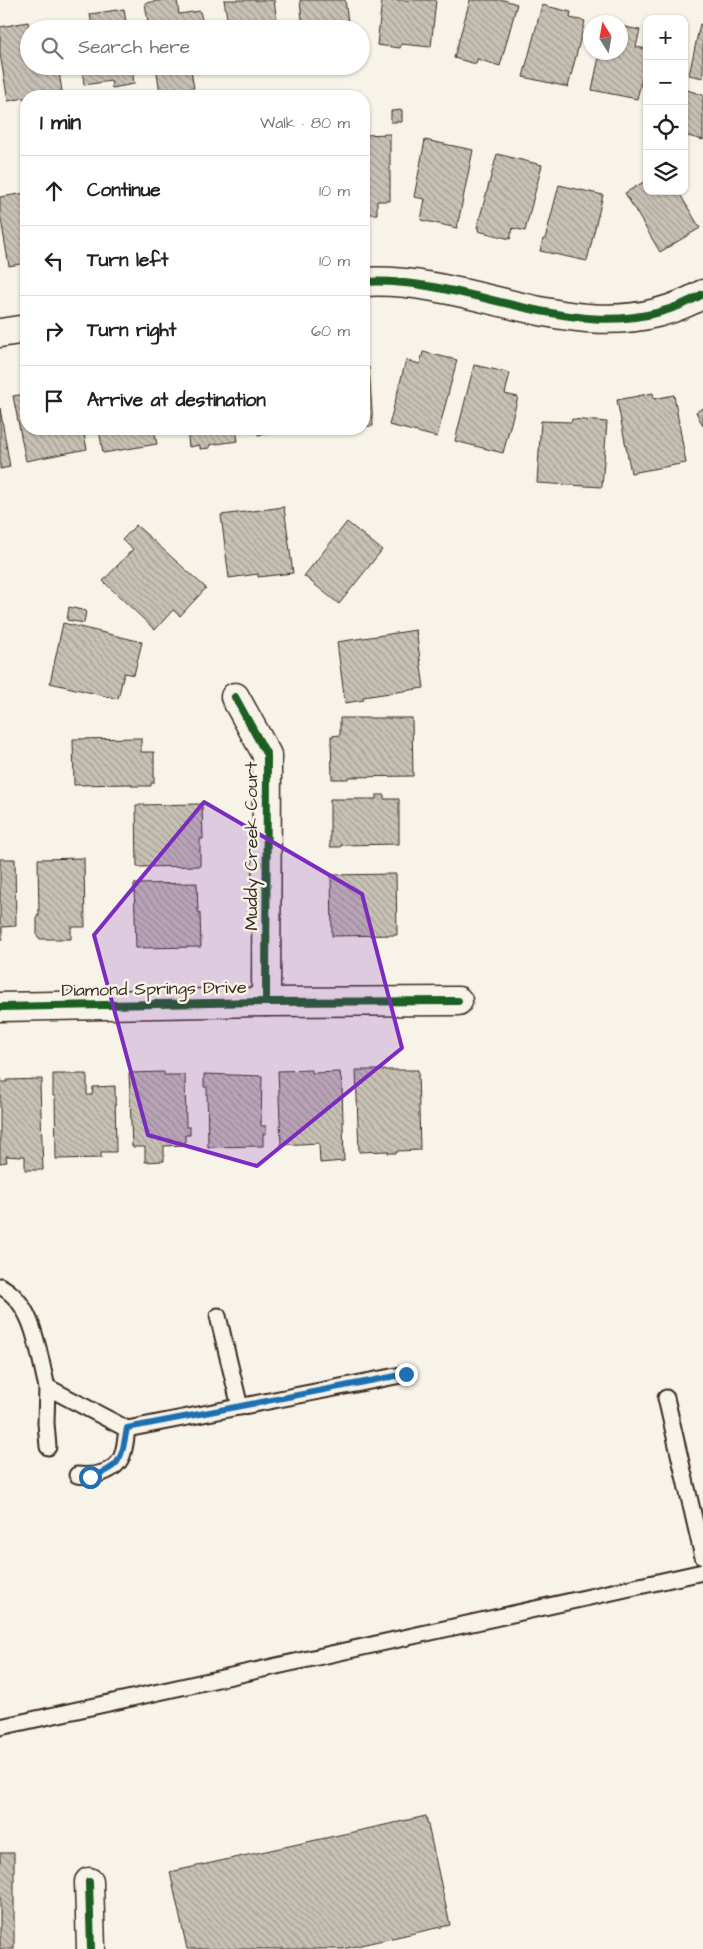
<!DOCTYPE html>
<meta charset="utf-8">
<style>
:root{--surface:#fff;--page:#f2f2f2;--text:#202124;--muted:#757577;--line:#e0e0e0}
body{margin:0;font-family:"Architects Daughter",sans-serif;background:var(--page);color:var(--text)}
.controls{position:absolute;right:15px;top:15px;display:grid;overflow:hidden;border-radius:10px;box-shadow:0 1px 4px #0004}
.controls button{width:45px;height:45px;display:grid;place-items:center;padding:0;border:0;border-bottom:1px solid var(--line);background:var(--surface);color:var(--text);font:25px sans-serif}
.compass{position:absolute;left:583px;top:15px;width:45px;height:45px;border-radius:50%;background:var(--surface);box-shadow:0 1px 4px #0004;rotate:349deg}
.stop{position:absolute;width:15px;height:15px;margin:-11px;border:4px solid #1f6fb2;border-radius:50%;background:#fff}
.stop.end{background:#1f6fb2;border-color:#fff;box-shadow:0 1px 5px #0008}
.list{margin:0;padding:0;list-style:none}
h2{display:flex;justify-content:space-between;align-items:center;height:65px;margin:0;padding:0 20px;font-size:21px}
h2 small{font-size:16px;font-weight:400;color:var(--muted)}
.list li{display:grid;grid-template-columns:32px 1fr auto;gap:15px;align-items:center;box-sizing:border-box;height:70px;padding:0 20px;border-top:1px solid var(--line)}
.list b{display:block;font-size:19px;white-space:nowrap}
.list em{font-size:16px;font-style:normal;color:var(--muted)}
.icon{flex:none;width:28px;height:28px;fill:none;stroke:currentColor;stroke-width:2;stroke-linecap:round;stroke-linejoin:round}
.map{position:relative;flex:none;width:703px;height:1949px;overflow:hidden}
.search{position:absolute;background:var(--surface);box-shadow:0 1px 4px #0004;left:20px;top:20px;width:350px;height:55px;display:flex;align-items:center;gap:12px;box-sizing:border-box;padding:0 18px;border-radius:28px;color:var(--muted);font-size:19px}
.panel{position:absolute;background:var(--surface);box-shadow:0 1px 4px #0004;left:20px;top:90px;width:350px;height:345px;border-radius:20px}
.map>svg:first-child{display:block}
</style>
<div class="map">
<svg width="703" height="1949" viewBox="0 0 703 1949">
<defs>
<pattern id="building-back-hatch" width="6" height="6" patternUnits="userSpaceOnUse" patternTransform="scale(1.25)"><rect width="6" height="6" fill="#c8c1b6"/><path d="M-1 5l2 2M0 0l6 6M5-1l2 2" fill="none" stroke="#a49d93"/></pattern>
</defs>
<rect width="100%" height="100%" fill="#f7f3e8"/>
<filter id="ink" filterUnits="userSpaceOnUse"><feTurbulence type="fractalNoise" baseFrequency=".02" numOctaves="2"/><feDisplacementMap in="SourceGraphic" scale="10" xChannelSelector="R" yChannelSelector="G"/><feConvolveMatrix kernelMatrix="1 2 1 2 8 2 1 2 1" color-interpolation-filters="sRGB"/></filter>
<g filter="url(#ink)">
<g fill="url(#building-back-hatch)" stroke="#3b2a1e">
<polygon points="163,0 177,0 179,14 200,11 204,29 149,29 145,3"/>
<polygon points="224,0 274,0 278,29 229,29"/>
<polygon points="300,0 345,0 349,29 303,29"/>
<polygon points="382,0 436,0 431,47 401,44 400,48 377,45"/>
<polygon points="470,0 504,0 517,4 500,66 477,59 476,64 454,58"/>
<polygon points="542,5 571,12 570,18 585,21 568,87 523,77"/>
<polygon points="124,9 127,29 77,29 92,26 90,14"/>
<polygon points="28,22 29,28 50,24 51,29 29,29 29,66 58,66 62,91 8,101 0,54 0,27"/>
<polygon points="700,24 703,25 703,78 689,75"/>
<polygon points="620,26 640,30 636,47 647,49 647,57 637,99 592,90 600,52 620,52"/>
<polygon points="82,66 132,66 134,84 112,88 111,81 84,85"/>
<polygon points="156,66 210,66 210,67 191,71 194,88 160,93"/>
<polygon points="684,89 703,95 703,140 684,135 687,114 684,113"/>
<polygon points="402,110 402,122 391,122 391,111"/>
<polygon points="390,134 390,201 377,201 377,214 364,214 364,135"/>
<polygon points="425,140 473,150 457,228 421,220 425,199 414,197"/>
<polygon points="497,154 542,165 525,231 513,228 510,239 478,231 479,228 477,228"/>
<polygon points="647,180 647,191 678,191 700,228 660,252 625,193"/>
<polygon points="559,185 603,195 587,261 540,251 543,239 545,239"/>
<polygon points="26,193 26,263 9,266 0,214 0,197"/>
<polygon points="423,352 457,360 437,437 389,425 406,360 420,364"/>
<polygon points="474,365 510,373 505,394 518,397 503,453 455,441"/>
<polygon points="364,367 369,367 373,426 364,426"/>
<polygon points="653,393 654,399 674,395 686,463 631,473 617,400"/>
<polygon points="26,394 26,429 83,429 87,449 26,461 13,396"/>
<polygon points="0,408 10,467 0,469"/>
<polygon points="703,408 703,426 696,412"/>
<polygon points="572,419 607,422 602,487 537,483 541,421 571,422"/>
<polygon points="99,429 154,429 157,444 103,453"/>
<polygon points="187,429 236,429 238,441 209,445 210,448 200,449 200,445 189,447"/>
<polygon points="258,429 302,429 296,429 296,432 288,433 287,431 258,435"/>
<polygon points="284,507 293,573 258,577 258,574 229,578 221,515"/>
<polygon points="347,522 382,550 339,604 304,576"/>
<polygon points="136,525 206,588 180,616 173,610 155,630 103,581 133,549 122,540"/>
<polygon points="69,607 86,611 84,623 67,620"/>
<polygon points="63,623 142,642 134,675 124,673 118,699 50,683"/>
<polygon points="416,630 424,688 363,697 364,700 345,703 337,642"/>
<polygon points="340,718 412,718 413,776 348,777 348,779 332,779 331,736 340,735"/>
<polygon points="141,738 141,752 154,752 154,783 151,783 151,786 131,786 131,784 74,785 73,739"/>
<polygon points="376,795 384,795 384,799 399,799 399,844 341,845 341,847 330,847 330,799 376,799"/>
<polygon points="202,804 203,839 200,839 200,866 137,867 136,805"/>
<polygon points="84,858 85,927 71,927 71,939 40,939 39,937 37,936 37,915 39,916 38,859"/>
<polygon points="0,859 15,859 16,926 2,927 2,939 0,939"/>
<polygon points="396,874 397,935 332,936 331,875"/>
<polygon points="197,883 198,912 200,913 201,947 136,948 134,884"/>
<polygon points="312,1070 312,1073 340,1072 342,1085 344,1161 320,1163 319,1143 281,1145 278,1071"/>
<polygon points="356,1070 418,1070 420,1150 397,1151 397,1153 388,1153 388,1151 359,1152"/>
<polygon points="164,1072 164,1075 185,1075 186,1127 190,1127 190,1135 185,1135 185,1145 164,1146 164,1161 145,1162 145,1147 132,1147 129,1073"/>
<polygon points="53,1074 87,1074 87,1095 92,1095 93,1087 115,1086 116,1152 101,1152 101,1158 56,1159 55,1096 53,1096"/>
<polygon points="204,1074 262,1076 261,1126 266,1126 266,1134 263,1134 263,1146 208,1147 207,1087 204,1087"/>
<polygon points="0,1077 2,1082 7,1082 7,1080 42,1079 42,1084 40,1085 43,1170 25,1170 25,1156 21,1156 21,1157 6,1156 7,1162 0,1163"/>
<polygon points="426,1816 450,1925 343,1949 187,1949 170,1872"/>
<rect x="0" y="1853" width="14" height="96"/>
</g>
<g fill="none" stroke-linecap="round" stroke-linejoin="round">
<g stroke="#3b2a1e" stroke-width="19">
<g id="lane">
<path d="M0,1286C35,1304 38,1353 47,1387L127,1429L406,1374"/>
<polyline points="218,1316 240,1407"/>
<polyline points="47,1387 46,1423 48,1447"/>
<polyline points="666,1398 703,1557"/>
<path d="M77,1475C93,1477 115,1473 122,1456C125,1448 126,1437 127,1429"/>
<polyline points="0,1727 703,1572"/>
</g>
</g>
<g stroke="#3b2a1e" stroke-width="31">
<g id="street">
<path d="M364,282C478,275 591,359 703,294"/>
<polyline points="0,333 26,329"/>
<polyline points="235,697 267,755 266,1002"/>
<polyline points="0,1007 266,1002 458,1001"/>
<polyline points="89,1882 91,1949"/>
</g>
</g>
<use href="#lane" stroke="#f7f3e8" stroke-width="15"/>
<use href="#street" stroke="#f7f3e8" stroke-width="28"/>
<g stroke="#f7f3e8" stroke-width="11">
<g id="cycleway">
<path d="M364,282C478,275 591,359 703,294"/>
<polyline points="235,697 267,755 266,1002"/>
<polyline points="0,1007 266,1002 458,1001"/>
<polyline points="89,1882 91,1949"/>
</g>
</g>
<use href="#cycleway" stroke="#1b5e20" stroke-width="8"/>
</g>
</g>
<g fill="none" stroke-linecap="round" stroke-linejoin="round" filter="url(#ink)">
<path stroke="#1f6fb2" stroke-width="6" d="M90,1477C122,1467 121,1459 127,1428L406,1374"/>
</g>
<path fill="#7b2cbf" fill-opacity="0.2" stroke="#7b2cbf" stroke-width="4" stroke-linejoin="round" d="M204,802L362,894L402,1048L257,1166L148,1135L94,935Z"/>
<g text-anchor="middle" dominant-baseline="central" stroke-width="5" stroke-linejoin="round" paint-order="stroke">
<g font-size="18" fill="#3b2a1e" stroke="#f7f3e8">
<text transform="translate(251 846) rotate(-90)">Muddy Creek Court</text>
<text transform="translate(154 989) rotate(-1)">Diamond Springs Drive</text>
</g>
</g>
</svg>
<div class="controls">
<button>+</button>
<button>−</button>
<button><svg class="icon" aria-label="locate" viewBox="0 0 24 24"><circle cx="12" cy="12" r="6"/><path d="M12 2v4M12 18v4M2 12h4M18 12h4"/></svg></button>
<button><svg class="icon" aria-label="layers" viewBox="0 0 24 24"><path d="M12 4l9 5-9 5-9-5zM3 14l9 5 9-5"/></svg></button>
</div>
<svg class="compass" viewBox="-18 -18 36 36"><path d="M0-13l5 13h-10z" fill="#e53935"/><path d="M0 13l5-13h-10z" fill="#757577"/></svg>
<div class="stop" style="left:90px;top:1477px"></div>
<div class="stop end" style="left:406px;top:1374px"></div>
<div class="search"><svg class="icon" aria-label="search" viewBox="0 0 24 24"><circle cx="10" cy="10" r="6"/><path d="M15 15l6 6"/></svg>Search here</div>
<section class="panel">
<h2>1 min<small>Walk · 80 m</small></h2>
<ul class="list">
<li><svg class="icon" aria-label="ahead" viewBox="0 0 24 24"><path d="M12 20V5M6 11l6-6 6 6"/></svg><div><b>Continue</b></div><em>10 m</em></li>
<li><svg class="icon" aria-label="left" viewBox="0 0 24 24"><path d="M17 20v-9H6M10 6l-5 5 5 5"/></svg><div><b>Turn left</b></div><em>10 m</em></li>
<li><svg class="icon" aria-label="right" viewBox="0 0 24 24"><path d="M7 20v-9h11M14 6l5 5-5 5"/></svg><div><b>Turn right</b></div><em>60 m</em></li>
<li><svg class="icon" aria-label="arrive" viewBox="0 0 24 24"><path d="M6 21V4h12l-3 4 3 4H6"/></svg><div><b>Arrive at destination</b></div></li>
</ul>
</section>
</div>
